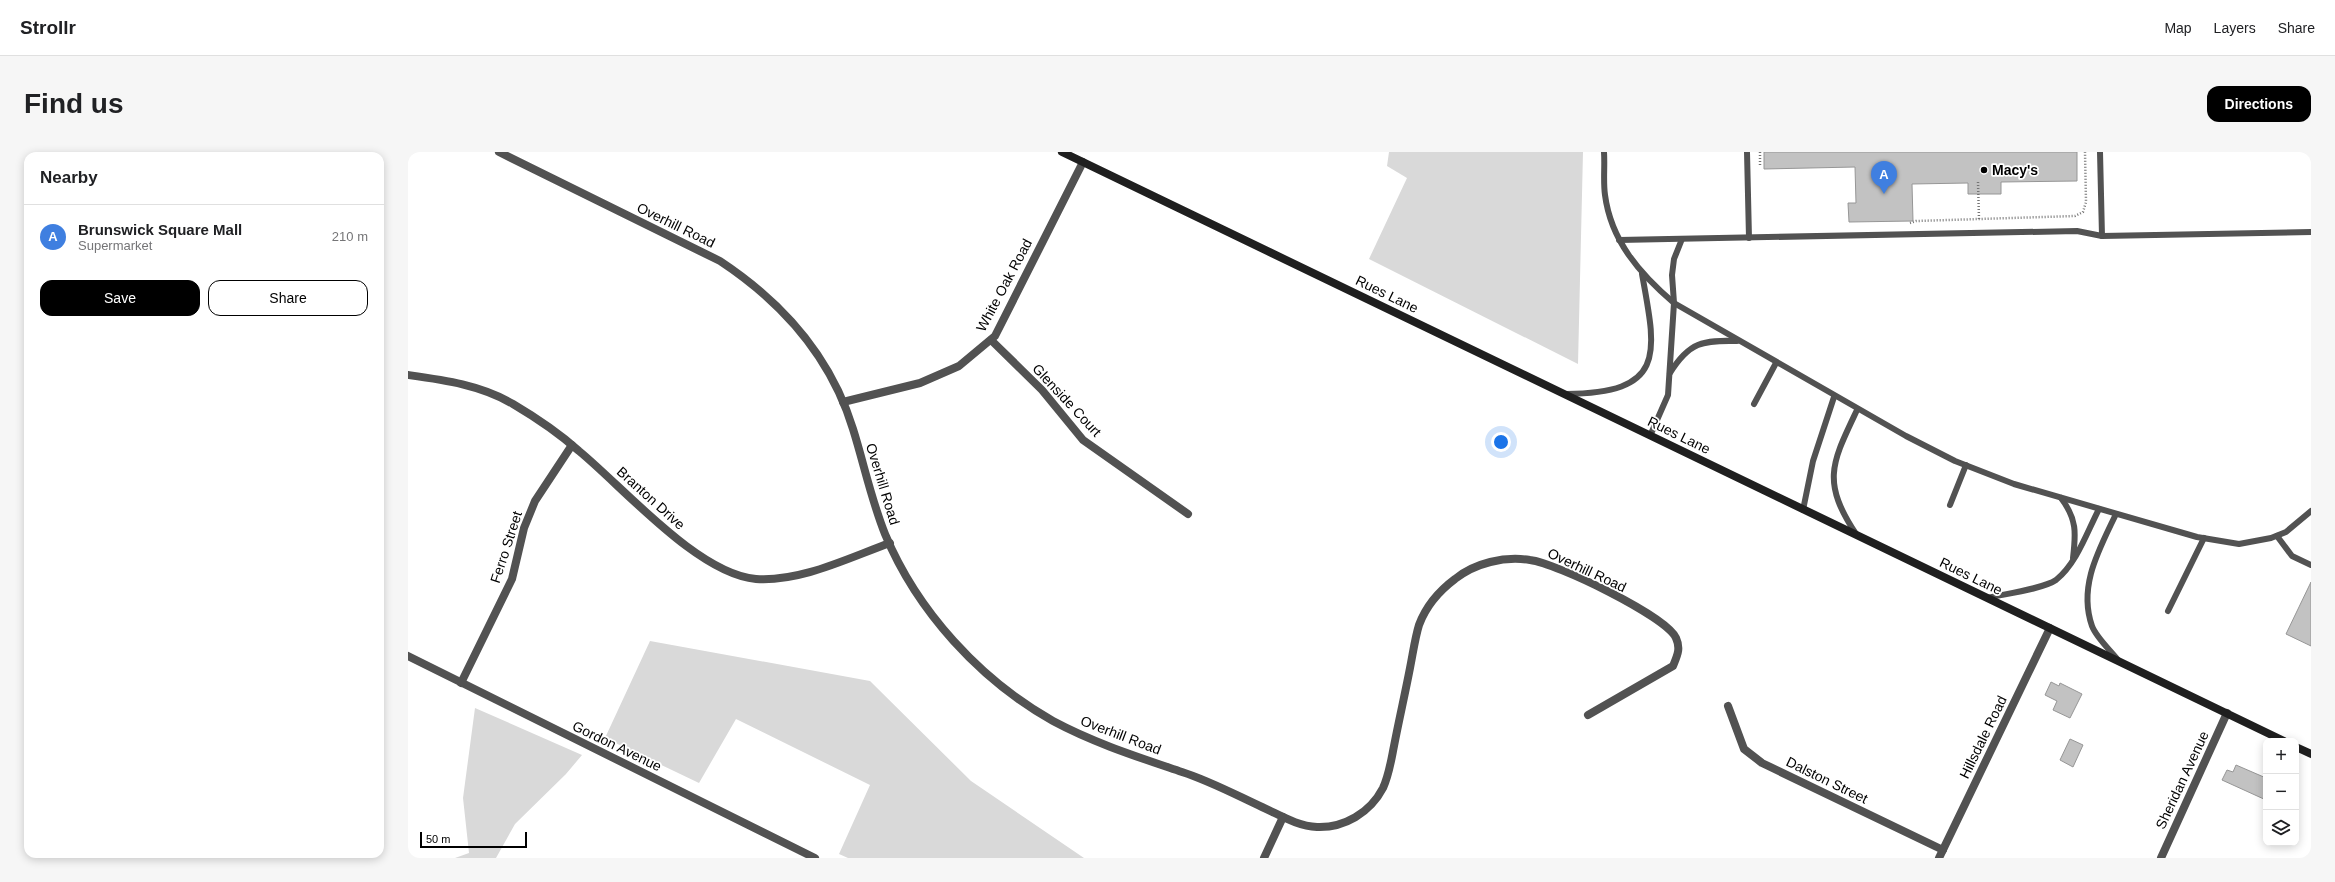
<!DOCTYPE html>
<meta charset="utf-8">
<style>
:root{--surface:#fff;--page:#f6f6f6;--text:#202124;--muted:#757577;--line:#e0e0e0;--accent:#000}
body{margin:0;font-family:Arial,sans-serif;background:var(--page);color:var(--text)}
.controls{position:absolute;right:12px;bottom:12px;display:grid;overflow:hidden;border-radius:8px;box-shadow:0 2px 10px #0003}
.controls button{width:36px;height:36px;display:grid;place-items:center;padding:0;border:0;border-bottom:1px solid var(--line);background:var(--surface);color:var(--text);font:20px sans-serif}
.scale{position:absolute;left:12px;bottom:10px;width:107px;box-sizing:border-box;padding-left:4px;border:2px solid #000;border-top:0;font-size:11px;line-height:14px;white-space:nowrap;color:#000;-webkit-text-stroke:3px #fff;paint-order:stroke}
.you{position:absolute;left:1093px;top:290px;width:14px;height:14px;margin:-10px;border:3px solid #fff;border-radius:50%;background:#1a73e8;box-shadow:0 0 0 6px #1a73e833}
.badge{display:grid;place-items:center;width:26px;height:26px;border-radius:50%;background:var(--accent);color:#fff;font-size:13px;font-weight:700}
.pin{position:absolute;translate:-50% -33px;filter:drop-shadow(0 1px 2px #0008)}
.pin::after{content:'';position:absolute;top:21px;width:14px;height:12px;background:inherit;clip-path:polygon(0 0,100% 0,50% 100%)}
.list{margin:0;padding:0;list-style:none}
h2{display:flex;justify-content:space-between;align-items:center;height:52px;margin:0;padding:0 16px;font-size:17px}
h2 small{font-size:13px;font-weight:400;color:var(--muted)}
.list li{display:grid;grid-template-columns:26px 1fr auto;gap:12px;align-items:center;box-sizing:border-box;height:64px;padding:0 16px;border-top:1px solid var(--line)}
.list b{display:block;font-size:15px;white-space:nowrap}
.list p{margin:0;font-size:13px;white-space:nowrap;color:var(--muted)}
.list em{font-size:13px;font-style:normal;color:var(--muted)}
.actions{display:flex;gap:8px;padding:12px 16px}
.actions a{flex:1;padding:9px 0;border:1px solid var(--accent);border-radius:12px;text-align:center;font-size:14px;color:var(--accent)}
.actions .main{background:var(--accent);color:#fff}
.icon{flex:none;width:22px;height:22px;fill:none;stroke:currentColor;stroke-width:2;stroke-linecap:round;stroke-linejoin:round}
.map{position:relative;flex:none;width:1903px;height:706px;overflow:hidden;border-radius:12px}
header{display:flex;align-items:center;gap:24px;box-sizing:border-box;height:56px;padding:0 20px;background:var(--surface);border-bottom:1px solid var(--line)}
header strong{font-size:19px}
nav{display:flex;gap:22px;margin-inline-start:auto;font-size:14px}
.intro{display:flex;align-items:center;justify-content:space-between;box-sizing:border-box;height:96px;padding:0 24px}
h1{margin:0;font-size:28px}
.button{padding:10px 18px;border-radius:12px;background:var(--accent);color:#fff;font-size:14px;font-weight:700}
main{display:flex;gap:24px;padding:0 24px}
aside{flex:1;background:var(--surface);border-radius:12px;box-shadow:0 2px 10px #0003}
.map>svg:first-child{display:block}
</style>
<header>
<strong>Strollr</strong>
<nav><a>Map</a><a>Layers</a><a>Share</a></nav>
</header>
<div class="intro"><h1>Find us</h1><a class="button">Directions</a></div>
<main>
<aside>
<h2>Nearby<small></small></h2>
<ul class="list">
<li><span class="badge" style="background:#3f7fe0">A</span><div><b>Brunswick Square Mall</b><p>Supermarket</p></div><em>210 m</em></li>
</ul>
<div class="actions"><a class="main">Save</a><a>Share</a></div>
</aside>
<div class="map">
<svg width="1903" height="706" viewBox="0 0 1903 706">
<rect width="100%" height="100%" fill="#fff"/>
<g fill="#d9d9d9">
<polygon points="981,0 1175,0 1170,212 961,107 999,26 979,14"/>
<polygon points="242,489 462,529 563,629 676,706 440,706 431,702 462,633 328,567 291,631 197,586"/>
<polygon points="67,556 174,603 158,622 107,672 88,706 47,706 61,701 55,646"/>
</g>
<g fill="#c2c2c2" stroke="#969696">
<polygon points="1356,0 1669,0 1669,29 1593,30 1593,42 1560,42 1560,31 1504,32 1505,69 1441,70 1440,51 1448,51 1447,15 1356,17"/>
<polygon points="1903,430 1903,494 1878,482"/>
<polygon points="1643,530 1651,534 1652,531 1674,542 1662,566 1645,558 1649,549 1637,543"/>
<polygon points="1662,587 1675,593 1665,615 1652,608"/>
<polygon points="1828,613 1858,626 1858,648 1814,628 1819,618 1825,620"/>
</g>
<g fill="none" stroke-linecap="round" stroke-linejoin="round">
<g stroke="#747474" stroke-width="2.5" stroke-dasharray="1 2" stroke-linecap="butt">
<polyline points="1352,0 1352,13"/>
<polyline points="1570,30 1571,67"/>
<polyline points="1502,71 1508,69 1667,64 1675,60 1678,50 1677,0"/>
</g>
<g stroke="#525252" stroke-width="6">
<path d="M1196,0C1197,14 1195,29 1197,43C1203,89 1232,122 1266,151L1498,284L1547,309L1606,332L1789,385L1831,392L1863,386L1878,380L1903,359"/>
<polyline points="1339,0 1341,86"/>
<polyline points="1692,0 1694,84"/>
<polyline points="1211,88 1669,79 1694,84 1903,80"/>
<path d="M1262,221C1281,190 1295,188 1329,189"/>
<path d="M1158,242C1258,241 1249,203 1234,122"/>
<polyline points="1346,252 1368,211"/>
<polyline points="1242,284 1260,243 1266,151 1264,123 1266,107 1274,87"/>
<path d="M1653,346C1669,367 1668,381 1665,406"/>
<polyline points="1542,353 1558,313"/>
<polyline points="1395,358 1405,309 1426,245"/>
<path d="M1708,362C1691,398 1670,434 1684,474C1688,485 1702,498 1710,508"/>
<path d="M1448,382C1413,329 1424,311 1449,258"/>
<polyline points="1869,384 1884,404 1903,413"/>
<path d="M1579,446C1596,442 1635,437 1648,428C1669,411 1679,380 1691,357"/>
<polyline points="1760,459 1796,386"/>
</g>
<g stroke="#525252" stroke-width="8">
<path d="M91,0L312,109C374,150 423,205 445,277C456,312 463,347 477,382C509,459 572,528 645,569C686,591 730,605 774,620C802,629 828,643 854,655C872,663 889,674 909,675C936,676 962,661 975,636C981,623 983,609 986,594C991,568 997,542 1002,516C1005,501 1007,486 1011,473C1018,454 1031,439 1047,427C1067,411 1096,404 1122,408C1148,411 1258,464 1268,486C1273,497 1269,504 1265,514L1180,563"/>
<polyline points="583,188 634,238 675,288 780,362"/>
<path d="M0,223C36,228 73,233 105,252C127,265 152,282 171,299C216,336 290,422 348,427C393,430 440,406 482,391"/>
<polyline points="435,250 512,231 551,214 587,184 675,10"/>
<polyline points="0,504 407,706"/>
<polyline points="53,531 104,427 116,376 127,349 164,293"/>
<polyline points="1320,554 1336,597 1354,611 1535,698"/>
<polyline points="856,706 875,665"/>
<polyline points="1531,706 1642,476"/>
<polyline points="1753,706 1819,561"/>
</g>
<g stroke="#1f1f1f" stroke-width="8">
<polyline points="654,0 1876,589"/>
<polyline points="1888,595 1903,602"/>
</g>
</g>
<circle fill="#000" stroke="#fff" stroke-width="1.5" cx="1576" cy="18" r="4"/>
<g text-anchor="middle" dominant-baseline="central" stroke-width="3.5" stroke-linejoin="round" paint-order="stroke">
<g font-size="14" font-weight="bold" fill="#000" stroke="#fff" text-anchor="start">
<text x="1584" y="18">Macy's</text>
</g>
<g font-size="14" fill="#000" stroke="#fff">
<text transform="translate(268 73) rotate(26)">Overhill Road</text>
<text transform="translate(596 133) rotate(-62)">White Oak Road</text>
<text transform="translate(979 142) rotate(26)">Rues Lane</text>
<text transform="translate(659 248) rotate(47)">Glenside Court</text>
<text transform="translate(1271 283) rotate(26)">Rues Lane</text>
<text transform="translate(475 332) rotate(73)">Overhill Road</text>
<text transform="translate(243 346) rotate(42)">Branton Drive</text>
<text transform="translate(98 395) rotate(-72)">Ferro Street</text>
<text transform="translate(1179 418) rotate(25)">Overhill Road</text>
<text transform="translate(1563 424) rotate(26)">Rues Lane</text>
<text transform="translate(713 583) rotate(21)">Overhill Road</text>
<text transform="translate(1575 585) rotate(-64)">Hillsdale Road</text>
<text transform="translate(209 594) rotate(26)">Gordon Avenue</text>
<text transform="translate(1419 628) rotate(26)">Dalston Street</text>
<text transform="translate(1774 628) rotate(-65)">Sheridan Avenue</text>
</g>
</g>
</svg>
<div class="controls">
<button>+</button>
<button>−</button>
<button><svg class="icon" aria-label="layers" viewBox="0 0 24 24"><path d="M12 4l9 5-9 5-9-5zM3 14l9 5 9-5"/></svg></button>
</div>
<div class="scale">50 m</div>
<div class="you"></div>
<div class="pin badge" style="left:1476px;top:42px;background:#3f7fe0">A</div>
</div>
</main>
